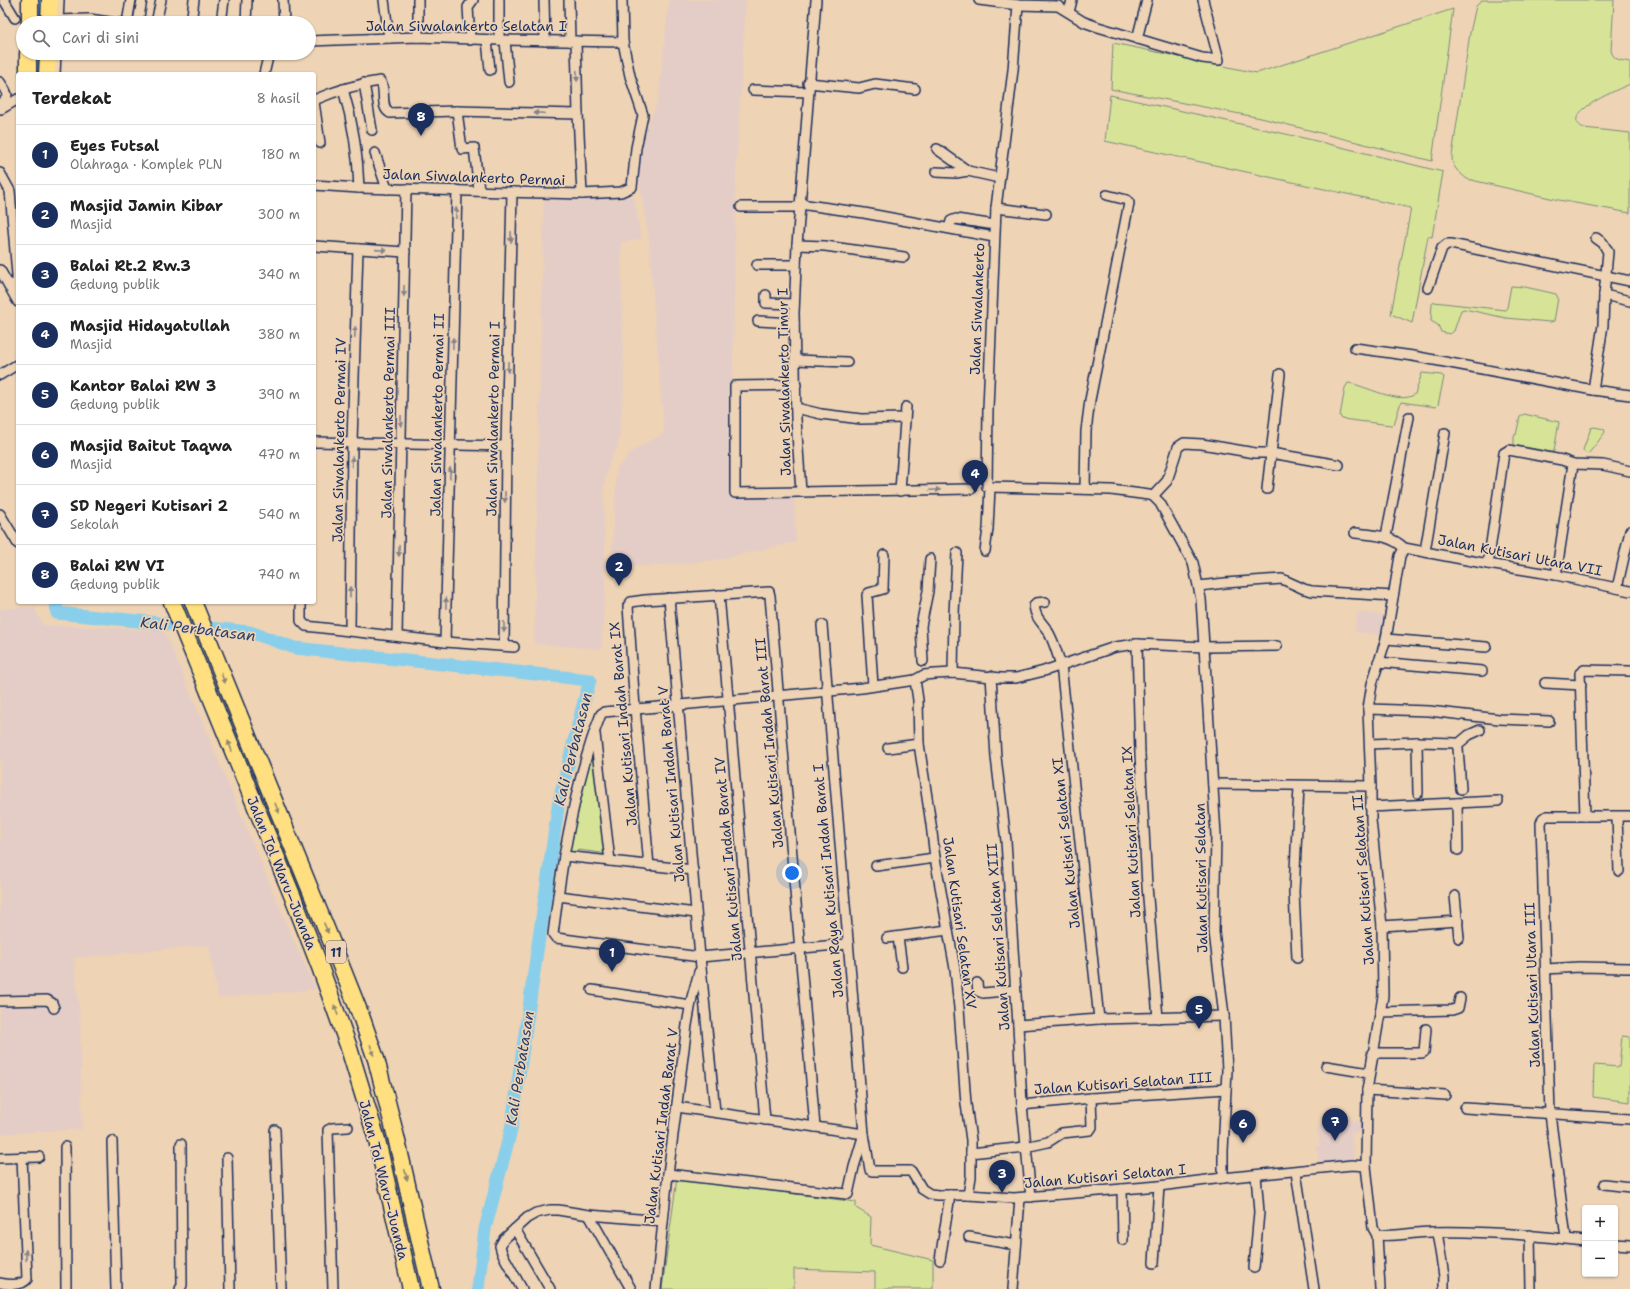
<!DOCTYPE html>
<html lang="id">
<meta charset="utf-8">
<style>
:root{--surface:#fff;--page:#f6f6f6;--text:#222;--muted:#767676;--line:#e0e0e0;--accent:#1b2f5e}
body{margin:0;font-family:"Shantell Sans",sans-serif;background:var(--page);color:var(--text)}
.controls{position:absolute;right:12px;bottom:12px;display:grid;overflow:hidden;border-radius:4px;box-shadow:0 1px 3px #0004}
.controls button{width:36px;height:36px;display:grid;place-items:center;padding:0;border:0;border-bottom:1px solid var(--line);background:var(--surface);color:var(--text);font:20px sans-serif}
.you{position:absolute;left:792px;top:873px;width:14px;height:14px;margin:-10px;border:3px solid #fff;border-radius:50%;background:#1a73e8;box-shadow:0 0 0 6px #1a73e833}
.badge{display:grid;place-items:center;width:26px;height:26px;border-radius:50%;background:var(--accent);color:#fff;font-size:13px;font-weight:700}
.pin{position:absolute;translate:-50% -33px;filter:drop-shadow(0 1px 2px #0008)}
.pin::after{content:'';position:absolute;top:21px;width:14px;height:12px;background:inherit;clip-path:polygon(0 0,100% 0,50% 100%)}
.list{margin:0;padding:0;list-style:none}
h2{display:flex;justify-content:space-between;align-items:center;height:52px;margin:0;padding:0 16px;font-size:17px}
h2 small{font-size:13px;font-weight:400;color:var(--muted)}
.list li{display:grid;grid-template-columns:26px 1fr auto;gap:12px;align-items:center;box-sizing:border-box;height:60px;padding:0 16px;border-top:1px solid var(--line)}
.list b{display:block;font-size:15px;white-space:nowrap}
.list p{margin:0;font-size:13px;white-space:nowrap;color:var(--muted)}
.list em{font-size:13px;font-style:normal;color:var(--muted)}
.icon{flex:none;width:22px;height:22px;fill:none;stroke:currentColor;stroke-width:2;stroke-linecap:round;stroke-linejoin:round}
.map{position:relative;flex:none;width:1630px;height:1289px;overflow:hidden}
.search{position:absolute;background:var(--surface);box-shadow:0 1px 3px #0004;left:16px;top:16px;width:300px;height:44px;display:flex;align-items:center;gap:10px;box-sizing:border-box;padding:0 14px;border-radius:22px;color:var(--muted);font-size:15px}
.panel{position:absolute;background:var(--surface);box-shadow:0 1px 3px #0004;left:16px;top:72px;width:300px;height:532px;border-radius:4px}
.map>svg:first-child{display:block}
</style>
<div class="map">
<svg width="1630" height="1289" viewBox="0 0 1630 1289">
<rect width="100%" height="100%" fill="#eed3b5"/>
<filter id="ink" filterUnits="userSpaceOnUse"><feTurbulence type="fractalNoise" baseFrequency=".025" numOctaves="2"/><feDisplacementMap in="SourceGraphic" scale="8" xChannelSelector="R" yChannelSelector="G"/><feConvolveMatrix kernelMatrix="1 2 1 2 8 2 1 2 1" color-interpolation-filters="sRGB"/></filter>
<g filter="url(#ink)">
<g fill="#e4cdc7">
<polygon points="669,0 746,0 736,167 731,499 794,497 796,542 721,559 671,565 611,566 617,468 634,450 664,433 649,241 638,173 639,146 658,101"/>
<polygon points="544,195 634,197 641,239 621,242 624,386 618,446 609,463 604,486 605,594 601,649 534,644"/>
<polygon points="34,607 43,625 164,630 290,933 316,989 218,998 209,945 74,958 80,1019 82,1129 0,1134 0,609"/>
<polygon points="1357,612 1387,616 1385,635 1355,632"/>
<polygon points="1350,1115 1352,1122 1362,1121 1363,1132 1351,1133 1354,1160 1319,1163 1317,1147 1320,1146 1317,1126 1322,1126 1321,1117"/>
</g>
<g fill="#d7e497" stroke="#798a7a">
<path d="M1614,0L1611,51C1614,61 1621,60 1630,62V84C1621,88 1555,115 1584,128L1630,133V213L1559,200L1467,179C1458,171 1452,168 1452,156L1470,33L1476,6L1483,0Z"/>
<polygon points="1453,9 1432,161 1261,118 1111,89 1113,43 1257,73"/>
<polygon points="1110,95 1308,139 1443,172 1432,237 1428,236 1412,323 1391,314 1411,208 1105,141"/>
<polygon points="1511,286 1525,287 1556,294 1558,298 1554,321 1550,322 1506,318 1464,309 1461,310 1454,331 1450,334 1441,332 1438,325 1431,321 1432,304 1434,302 1505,310 1507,308"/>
<path d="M1422,373L1441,375L1444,377L1438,405L1436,407L1401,402L1394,424L1391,425L1342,419L1340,416L1345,388L1348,383C1365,385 1400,406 1415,394Z"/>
<polygon points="1524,414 1559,422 1554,451 1552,452 1514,445 1514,435 1516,435 1520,417"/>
<polygon points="1594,427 1604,429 1605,432 1597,443 1588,454 1584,452 1583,450 1591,428"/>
<polygon points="593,745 609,854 579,850 569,853"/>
<polygon points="1622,1036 1630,1037 1630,1102 1593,1097 1594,1065 1619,1067"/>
<polygon points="677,1178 856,1202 856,1208 871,1217 870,1245 933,1260 933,1289 875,1289 875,1272 794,1269 794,1289 662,1289"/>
</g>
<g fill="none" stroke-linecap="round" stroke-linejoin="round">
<g stroke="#89cfeb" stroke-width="13">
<polyline points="38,23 39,0"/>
<polyline points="35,74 37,53"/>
<polyline points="56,602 57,613 250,632 295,648 590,680 583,705 559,801 511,1130 485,1229 478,1289"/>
</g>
<g stroke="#1b2f5e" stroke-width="12">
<g id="street">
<polyline points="4,0 15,18"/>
<polyline points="283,0 284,23"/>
<polyline points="384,0 389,38"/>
<polyline points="418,0 418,37"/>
<polyline points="499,0 499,40"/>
<polyline points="544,0 545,41"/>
<polyline points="569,0 570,41"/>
<polyline points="979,0 1018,5 1058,6 1084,22 1098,27 1202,58 1219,60 1203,0"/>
<polyline points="1018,5 1013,70 996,208 988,409 987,487 1111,490 1149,495 1153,496 1160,503 1193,563 1201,599 1216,835 1214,932 1224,1016 1227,1070 1223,1151 1223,1178 1352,1165 1366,1166 1373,1228 1377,1235 1380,1289"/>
<polyline points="1069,12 1072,0"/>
<polyline points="58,20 89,19 116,23"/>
<polyline points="138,22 142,0"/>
<polyline points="58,23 59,0"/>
<polyline points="120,23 138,22 149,23"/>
<polyline points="127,23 131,0"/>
<polyline points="156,23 161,0"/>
<polyline points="191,23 194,0"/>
<polyline points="221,23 224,0"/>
<polyline points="246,23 247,0"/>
<polyline points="1137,39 1147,0"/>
<polyline points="470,40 468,7 473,0"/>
<polyline points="487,40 490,70"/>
<polyline points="309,41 418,37 499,40 623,42"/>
<polyline points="505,41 509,82"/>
<polyline points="576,41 578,114 582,194"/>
<polyline points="55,74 56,53"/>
<polyline points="264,74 269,53"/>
<path d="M0,82C6,92 12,96 0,104"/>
<polyline points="364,83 372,130"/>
<polyline points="808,83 859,88 875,84 915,89"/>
<path d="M343,89C353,122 358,154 359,188"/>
<polyline points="753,90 808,92"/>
<path d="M314,100C335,91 357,84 380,81C387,89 379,107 390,113L457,111L578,114"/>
<polyline points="314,102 320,143"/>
<polyline points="1,109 18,99"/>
<polyline points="457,111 462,149 474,148 479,190"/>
<polyline points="937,149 968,171 999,178"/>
<polyline points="375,153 387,189"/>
<polyline points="936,172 956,173 968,171"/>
<polyline points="0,173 10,191 17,275 17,283 12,285 8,283"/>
<polyline points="314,185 359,188 582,194 621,192 632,187 636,148 643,115 630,76 623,42 622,0"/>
<polyline points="800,204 864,213 994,237"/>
<polyline points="741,207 800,207"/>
<polyline points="996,208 1046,214"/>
<polyline points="949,228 951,221 956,219 995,225"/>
<polyline points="1596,238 1603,243 1608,252 1604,295 1630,301"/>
<polyline points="797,245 825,246 904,257"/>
<polyline points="314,246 405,252"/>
<polyline points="757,265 796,265"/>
<polyline points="0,270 18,302"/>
<polyline points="1428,288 1442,248 1447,244 1451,244 1630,281"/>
<polyline points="766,295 766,303 794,304"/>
<polyline points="758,321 794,323"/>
<polyline points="1355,348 1413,356 1593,390 1630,395"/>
<polyline points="795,360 847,362"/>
<polyline points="0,375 18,364"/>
<polyline points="796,385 735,386 735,493 971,489"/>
<polyline points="1593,390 1603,325 1604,295"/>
<polyline points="796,408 821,414 861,419 904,418"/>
<polyline points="314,442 506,446"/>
<polyline points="1085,489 1086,431 1090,400 1129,203 1127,200 1107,195"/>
<polyline points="1267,489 1280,374"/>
<polyline points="900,491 906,407"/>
<polyline points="801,492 796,419 794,313 797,245 816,0"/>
<polyline points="1153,496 1167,481 1178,447 1184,443 1202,444 1255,453 1271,453 1339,465"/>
<polyline points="0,514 18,544"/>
<path d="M1355,533C1374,535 1391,535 1404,548"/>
<polyline points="1386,536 1409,417"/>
<polyline points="1404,548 1488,564 1556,575 1630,591"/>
<polyline points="985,551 988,529 990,487"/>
<polyline points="1425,551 1445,433"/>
<polyline points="1488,564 1504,453 1509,450 1562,460 1573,464 1603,465 1630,471"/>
<polyline points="1556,575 1573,464"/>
<polyline points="1199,586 1225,583 1282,579 1304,589 1312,591 1393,596"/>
<polyline points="1617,588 1630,531"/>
<polyline points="719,595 765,1120"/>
<polyline points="669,598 700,957 715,1112"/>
<polyline points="301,602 301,621 306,626 445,642 514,647"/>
<path d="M1045,602L1036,603L1034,606C1036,619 1041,621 1047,630C1054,640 1057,654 1061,665L1099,1019"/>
<polyline points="822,625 864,1134 870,1170 872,1171 911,1171 922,1189 930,1194 938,1195 968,1195 1014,1198 1159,1186 1223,1178"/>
<polyline points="350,631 352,442 358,249"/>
<polyline points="397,636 406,189"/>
<polyline points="1386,639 1486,647"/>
<polyline points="445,642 457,190"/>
<polyline points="1137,644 1140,754 1147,886 1158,1018"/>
<polyline points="504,646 506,446 512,192"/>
<polyline points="923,661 921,626 928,591 930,559"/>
<polyline points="1378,662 1482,671"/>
<polyline points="953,673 954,614 957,553"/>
<polyline points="991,676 996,757 1006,841 1018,1025 1022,1105 1031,1197"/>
<polyline points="915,680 918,700 919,744 931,824 935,858 955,969 959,1008 966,1104 971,1140 971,1177 968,1195"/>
<polyline points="1545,683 1581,685"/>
<polyline points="873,686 867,595 869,593 883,589 884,555"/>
<polyline points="1368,709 1429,711 1499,719 1549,721"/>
<polyline points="595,734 610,861"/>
<polyline points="1417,742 1418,793"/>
<polyline points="1370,744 1417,742 1456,743 1458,748 1461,789"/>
<polyline points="1457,745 1469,735 1480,730"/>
<polyline points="888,748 919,744"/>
<polyline points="1213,784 1371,786"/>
<polyline points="1457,803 1458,850"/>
<polyline points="1370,807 1498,801"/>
<polyline points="1585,816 1580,673 1584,670 1630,671"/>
<polyline points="1617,817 1619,871"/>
<path d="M564,856C573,807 583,760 601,714L604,712L862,688L915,680L924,675L935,674L953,673L1001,678H1016L1044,671L1115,647L1137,644L1205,647L1277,646"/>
<polyline points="649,866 635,708 628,606 631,602 645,600 769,592 770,596 815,1127"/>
<polyline points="876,866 935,858"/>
<polyline points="558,896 564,856 693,870"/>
<polyline points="1455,896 1459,938"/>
<polyline points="696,913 558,896 553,934 556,938 700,957 848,944"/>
<polyline points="1382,926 1458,921"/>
<polyline points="898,937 902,967"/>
<polyline points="887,938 948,930"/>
<polyline points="1297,958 1294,892 1299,786"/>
<polyline points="1546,969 1579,967 1630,968"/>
<polyline points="977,983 978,991 983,993 1015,990"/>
<polyline points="592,990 690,1005"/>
<polyline points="0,1001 47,1000 52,1003 54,1008"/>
<polyline points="1380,1012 1452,1010 1458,1008 1460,998"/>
<polyline points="1018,1025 1099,1019 1224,1016"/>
<polyline points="1372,1053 1422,1053 1424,1052 1426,1029"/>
<polyline points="1326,1066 1369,1073"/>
<polyline points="1367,1090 1445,1095"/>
<polyline points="1022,1105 1091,1098 1226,1089"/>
<polyline points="677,1107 864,1134"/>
<polyline points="1465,1108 1630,1119"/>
<polyline points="275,1130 281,1289"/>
<polyline points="112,1141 116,1289"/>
<polyline points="65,1147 66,1289"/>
<polyline points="971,1153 1025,1147 1048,1142 1062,1133 1090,1130 1092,1127 1091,1098"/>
<polyline points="0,1158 39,1157"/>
<polyline points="227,1158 230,1289"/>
<polyline points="1366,1166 1367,1090 1383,996 1382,926 1371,820 1371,786 1368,709 1372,684 1386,639 1400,556 1404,548"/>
<polyline points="1296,1172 1314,1289"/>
<polyline points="668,1174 846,1194 848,1194 854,1167 863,1137"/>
<polyline points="1604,1184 1630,1187"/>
<polyline points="1122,1189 1123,1240"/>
<polyline points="589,1215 631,1289"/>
<polyline points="515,1229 550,1289"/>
<polyline points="1437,1232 1444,1276 1444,1289"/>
<path d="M1377,1235C1396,1237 1413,1232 1432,1232C1483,1231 1534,1235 1585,1241"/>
<polyline points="1530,1235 1531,1289"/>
<polyline points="969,1237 1016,1245"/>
<polyline points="1566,1238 1550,1114 1541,823 1543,818 1547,816 1630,816"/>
<polyline points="1615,1244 1630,1245"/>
<polyline points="940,1260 950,1195"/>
<polyline points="1154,1263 1159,1186"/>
<polyline points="1254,1268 1259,1212 1256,1175"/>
<path d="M0,1283C8,1285 22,1286 27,1279L22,1157"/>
<polyline points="180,1289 182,1285 181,1144"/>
<polyline points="333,1289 328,1130 332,1128 348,1127"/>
<polyline points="522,1289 502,1253 500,1246 504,1239 527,1218 536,1213 550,1210 558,1210 589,1215 663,1221"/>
<polyline points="656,1289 668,1174 687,1025 692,997 699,972"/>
<polyline points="1013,1289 1020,1198"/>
</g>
</g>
<g stroke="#1b2f5e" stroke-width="19">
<g id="highway">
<polyline points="30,23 30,0"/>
<polyline points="49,23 50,0"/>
<polyline points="28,74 28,53"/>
<polyline points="47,74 48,53"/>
<polyline points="172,602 292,895 320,967 348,1045 377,1140 411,1289"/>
<polyline points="193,602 330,938 361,1016 376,1059 396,1137 431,1289"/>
</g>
</g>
<use href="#street" stroke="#eed3b5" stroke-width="9"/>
<use href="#highway" stroke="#ffdf80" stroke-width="16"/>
</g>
<defs><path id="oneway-solid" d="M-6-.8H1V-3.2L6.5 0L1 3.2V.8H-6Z"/></defs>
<g fill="#84818a">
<use href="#oneway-solid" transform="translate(577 76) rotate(89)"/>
<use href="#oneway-solid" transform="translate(539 113) rotate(-178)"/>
<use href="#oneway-solid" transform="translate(456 213) rotate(-89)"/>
<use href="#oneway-solid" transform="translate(511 237) rotate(91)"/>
<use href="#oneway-solid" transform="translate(381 250) rotate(4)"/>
<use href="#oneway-solid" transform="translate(404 291) rotate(91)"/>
<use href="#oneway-solid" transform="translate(355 332) rotate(-88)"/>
<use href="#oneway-solid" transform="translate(453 343) rotate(-89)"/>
<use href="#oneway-solid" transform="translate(508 367) rotate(91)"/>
<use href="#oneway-solid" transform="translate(401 421) rotate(91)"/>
<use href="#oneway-solid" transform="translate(352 462) rotate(-89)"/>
<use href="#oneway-solid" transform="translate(450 473) rotate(-89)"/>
<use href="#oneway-solid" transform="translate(935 490) rotate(-2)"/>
<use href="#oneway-solid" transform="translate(505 497) rotate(91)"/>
<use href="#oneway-solid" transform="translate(399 551) rotate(91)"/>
<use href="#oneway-solid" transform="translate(350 592) rotate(-89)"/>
<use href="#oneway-solid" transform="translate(446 603) rotate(-89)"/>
<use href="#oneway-solid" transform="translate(504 627) rotate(90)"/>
<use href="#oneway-solid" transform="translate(26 1255) rotate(-93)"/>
</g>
<g fill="#8d876f">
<use href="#oneway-solid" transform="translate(223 678) rotate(68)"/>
<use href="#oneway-solid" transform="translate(230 746) rotate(-111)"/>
<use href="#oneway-solid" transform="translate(277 808) rotate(68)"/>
<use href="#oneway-solid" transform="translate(326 928) rotate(67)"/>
<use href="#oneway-solid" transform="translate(336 1010) rotate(-110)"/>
<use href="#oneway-solid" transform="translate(372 1050) rotate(71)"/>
<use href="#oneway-solid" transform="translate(406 1175) rotate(76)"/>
</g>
</g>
<g text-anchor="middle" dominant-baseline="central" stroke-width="3.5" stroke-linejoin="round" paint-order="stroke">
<rect fill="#eed3b5" stroke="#5a6078" stroke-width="1" x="326" y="941" width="20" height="22" rx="3"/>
<g font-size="13" font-weight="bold" fill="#1b2f5e">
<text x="336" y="952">11</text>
</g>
<g font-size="14" fill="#1b2f5e" stroke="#eed3b5">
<text x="466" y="26">Jalan Siwalankerto Selatan I</text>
<text transform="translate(474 177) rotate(2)">Jalan Siwalankerto Permai</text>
<text transform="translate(977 309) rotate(-88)">Jalan Siwalankerto</text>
<text transform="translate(784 382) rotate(-91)">Jalan Siwalankerto Timur I</text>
<text transform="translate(388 413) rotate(-89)">Jalan Siwalankerto Permai III</text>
<text transform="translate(437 415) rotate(-89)">Jalan Siwalankerto Permai II</text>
<text transform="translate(493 419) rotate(-89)">Jalan Siwalankerto Permai I</text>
<text transform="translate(339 440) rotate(-89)">Jalan Siwalankerto Permai IV</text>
<text transform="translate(1520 555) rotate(11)">Jalan Kutisari Utara VII</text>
<text transform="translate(623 724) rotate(-95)">Jalan Kutisari Indah Barat IX</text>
<text transform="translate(769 743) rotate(-95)">Jalan Kutisari Indah Barat III</text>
<text transform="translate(671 784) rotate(-95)">Jalan Kutisari Indah Barat V</text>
<text transform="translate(1131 832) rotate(-93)">Jalan Kutisari Selatan IX</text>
<text transform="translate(1066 843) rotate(-96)">Jalan Kutisari Selatan XI</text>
<text transform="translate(728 859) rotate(-95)">Jalan Kutisari Indah Barat IV</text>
<text transform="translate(282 873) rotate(68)">Jalan Tol Waru–Juanda</text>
<text transform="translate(1201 878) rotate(-91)">Jalan Kutisari Selatan</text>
<text transform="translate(1363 880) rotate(-94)">Jalan Kutisari Selatan II</text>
<text transform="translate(828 881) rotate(-95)">Jalan Raya Kutisari Indah Barat I</text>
<text transform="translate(960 923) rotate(82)">Jalan Kutisari Selatan XV</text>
<text transform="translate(998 937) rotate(-94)">Jalan Kutisari Selatan XIII</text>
<text transform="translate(1532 985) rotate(-92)">Jalan Kutisari Utara III</text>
<text transform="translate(1123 1083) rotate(-4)">Jalan Kutisari Selatan III</text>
<text transform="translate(661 1126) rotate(-83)">Jalan Kutisari Indah Barat V</text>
<text transform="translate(1105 1176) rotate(-5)">Jalan Kutisari Selatan I</text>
<text transform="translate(384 1180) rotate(76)">Jalan Tol Waru–Juanda</text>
</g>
<g font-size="15" font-style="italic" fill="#263f6c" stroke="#eed3b5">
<text transform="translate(198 629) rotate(7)">Kali Perbatasan</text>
<text transform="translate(573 749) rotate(-76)">Kali Perbatasan</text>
<text transform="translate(520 1068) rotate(-81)">Kali Perbatasan</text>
</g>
</g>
</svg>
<div class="controls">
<button>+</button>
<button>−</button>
</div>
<div class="you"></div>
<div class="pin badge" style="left:612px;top:972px">1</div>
<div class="pin badge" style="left:619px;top:586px">2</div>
<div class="pin badge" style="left:1002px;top:1193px">3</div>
<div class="pin badge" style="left:975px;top:493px">4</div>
<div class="pin badge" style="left:1199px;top:1029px">5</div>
<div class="pin badge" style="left:1243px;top:1143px">6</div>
<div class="pin badge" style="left:1335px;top:1141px">7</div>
<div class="pin badge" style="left:421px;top:136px">8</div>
<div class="search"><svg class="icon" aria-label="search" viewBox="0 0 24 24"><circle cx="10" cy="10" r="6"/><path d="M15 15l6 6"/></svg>Cari di sini</div>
<section class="panel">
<h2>Terdekat<small>8 hasil</small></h2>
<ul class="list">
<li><span class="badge">1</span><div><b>Eyes Futsal</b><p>Olahraga · Komplek PLN</p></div><em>180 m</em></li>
<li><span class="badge">2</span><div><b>Masjid Jamin Kibar</b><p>Masjid</p></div><em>300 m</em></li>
<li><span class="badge">3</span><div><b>Balai Rt.2 Rw.3</b><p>Gedung publik</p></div><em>340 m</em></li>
<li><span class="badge">4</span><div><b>Masjid Hidayatullah</b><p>Masjid</p></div><em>380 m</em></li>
<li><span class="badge">5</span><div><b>Kantor Balai RW 3</b><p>Gedung publik</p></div><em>390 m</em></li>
<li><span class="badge">6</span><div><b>Masjid Baitut Taqwa</b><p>Masjid</p></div><em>470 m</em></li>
<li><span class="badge">7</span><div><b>SD Negeri Kutisari 2</b><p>Sekolah</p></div><em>540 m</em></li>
<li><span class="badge">8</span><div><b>Balai RW VI</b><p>Gedung publik</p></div><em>740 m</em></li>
</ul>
</section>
</div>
